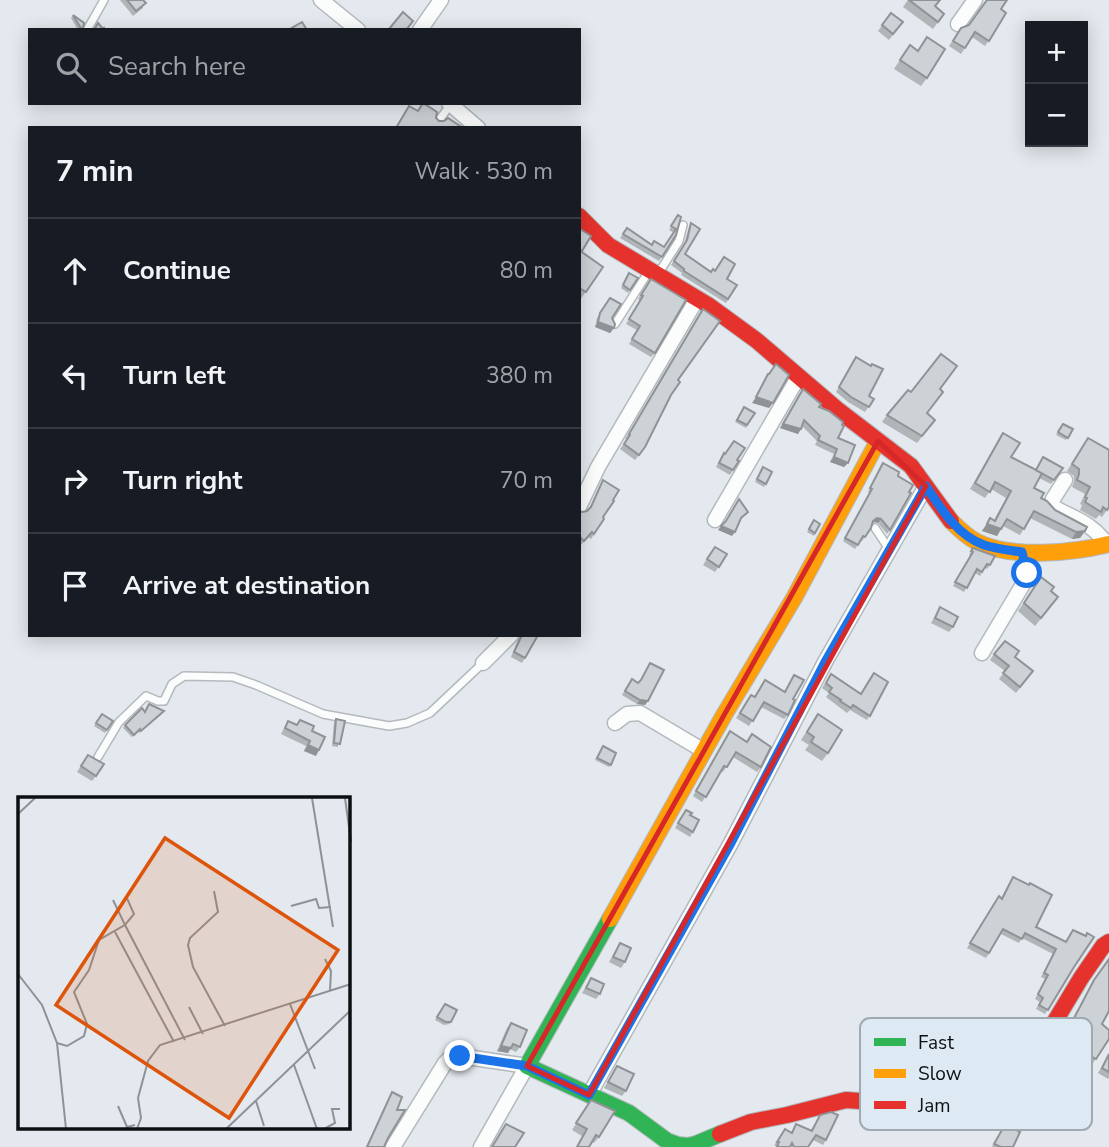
<!DOCTYPE html>
<meta charset="utf-8">
<style>
:root{--surface:#171b24;--page:#242831;--text:#f1f3f6;--muted:#9ea1a6;--line:#363941}
body{margin:0;font-family:"Nunito Sans",sans-serif;background:var(--page);color:var(--text)}
.controls{position:absolute;right:21px;top:21px;display:grid;overflow:hidden;border-radius:0px;box-shadow:0 4px 18px #0003}
.controls button{width:63px;height:63px;display:grid;place-items:center;padding:0;border:0;border-bottom:2px solid var(--line);background:var(--surface);color:var(--text);font:35px sans-serif}
.stop{position:absolute;width:21px;height:21px;margin:-16px;border:5px solid #1a73e8;border-radius:50%;background:#fff}
.stop.end{background:#1a73e8;border-color:#fff;box-shadow:0 2px 7px #0008}
.list{margin:0;padding:0;list-style:none}
h2{display:flex;justify-content:space-between;align-items:center;height:91px;margin:0;padding:0 28px;font-size:30px}
h2 small{font-size:23px;font-weight:400;color:var(--muted)}
.list li{display:grid;grid-template-columns:46px 1fr auto;gap:21px;align-items:center;box-sizing:border-box;height:105px;padding:0 28px;border-top:2px solid var(--line)}
.list b{display:block;font-size:26px;white-space:nowrap}
.list em{font-size:23px;font-style:normal;color:var(--muted)}
.icon{flex:none;width:38px;height:38px;fill:none;stroke:currentColor;stroke-width:2;stroke-linecap:round;stroke-linejoin:round}
.map{position:relative;flex:none;width:1109px;height:1147px;overflow:hidden}
.search{position:absolute;background:var(--surface);box-shadow:0 4px 18px #0003;left:28px;top:28px;width:553px;height:77px;display:flex;align-items:center;gap:18px;box-sizing:border-box;padding:0 24px;border-radius:0px;color:var(--muted);font-size:26px}
.panel{position:absolute;background:var(--surface);box-shadow:0 4px 18px #0003;left:28px;top:126px;width:553px;height:511px;border-radius:0px}
.map>svg:first-child{display:block}
</style>
<div class="map">
<svg width="1109" height="1147" viewBox="0 0 1109 1147">
<rect width="100%" height="100%" fill="#e3e9ee"/>
<g fill="none" stroke-linecap="round" stroke-linejoin="round">
<g stroke="#b4b9bd" stroke-width="10">
<g id="lane">
<polyline points="87,30 104,0"/>
<polyline points="435,126 450,105"/>
<polyline points="658,274 679,241 683,225"/>
<polyline points="615,324 649,271"/>
<polyline points="875,528 889,549"/>
<polyline points="98,757 119,722 146,696 158,701 164,701 172,684 184,676 233,677 256,685 323,714 389,726 407,723 430,713 483,663"/>
</g>
</g>
<g stroke="#b4b9bd" stroke-width="17">
<g id="street">
<polyline points="321,0 358,30"/>
<polyline points="958,24 975,0"/>
<polyline points="420,30 441,0"/>
<polyline points="449,103 478,128"/>
<path d="M1065,480L1053,499L1052,505L1055,508C1078,520 1091,523 1107,544"/>
<polyline points="579,507 598,467 697,299"/>
<polyline points="715,520 799,376"/>
<polyline points="982,653 1025,581 1027,573 1022,552"/>
<polyline points="483,663 511,635"/>
<polyline points="615,723 627,714 640,713 704,751"/>
<polyline points="589,1095 731,843 825,662 926,486"/>
<polyline points="393,1147 445,1063 450,1058 460,1056 527,1066 481,1147"/>
</g>
</g>
<g stroke="#b4b9bd" stroke-width="18">
<polyline id="fast" points="610,919 527,1066 629,1113 667,1141 678,1145 688,1146 696,1144 720,1134"/>
</g>
<g stroke="#b4b9bd" stroke-width="18">
<g id="slow">
<path d="M951,521C959,529 967,537 977,542C1011,559 1073,553 1109,544"/>
<polyline points="610,919 724,715 794,598 878,441"/>
</g>
</g>
<g stroke="#b4b9bd" stroke-width="18">
<g id="jam">
<polyline points="579,216 608,245 708,305 756,340 838,410 911,466 951,521"/>
<polyline points="720,1134 751,1122 787,1115 846,1100 956,1108 979,1108 997,1104 1010,1096 1081,978 1103,946 1109,942"/>
</g>
</g>
<use href="#lane" stroke="#fbfcfc" stroke-width="7"/>
<use href="#street" stroke="#fbfcfc" stroke-width="14"/>
<use href="#fast" stroke="#30b455" stroke-width="16"/>
<use href="#slow" stroke="#ff9f0a" stroke-width="16"/>
<use href="#jam" stroke="#e5322d" stroke-width="16"/>
</g>
<g fill="#b0b5b8">
<polygon points="120,0 143,0 143,8 133,16"/>
<polygon points="908,0 944,14 933,29 903,7"/>
<polygon points="1001,9 1006,13 985,46 972,37 961,54 949,46 961,28"/>
<polygon points="891,13 903,22 889,40 878,31"/>
<polygon points="73,15 83,28 84,30 78,30 71,18"/>
<polygon points="910,45 927,78 921,86 894,69"/>
<polygon points="678,215 676,235 659,261 620,238 627,228 652,245 664,247 674,233 669,230"/>
<polygon points="691,223 685,254 711,272 727,279 737,285 726,303 681,275 682,273 671,265 684,244 689,227"/>
<polygon points="579,230 581,251 603,267 580,300"/>
<polygon points="629,273 638,278 628,293 621,288"/>
<polygon points="651,279 655,353 651,357 629,344 637,330 626,324 640,301 638,299"/>
<polygon points="610,298 614,328 610,333 595,327 597,318"/>
<polygon points="699,314 678,380 645,447 635,460 620,449 627,440 625,439"/>
<polygon points="856,357 869,396 874,399 865,412 848,402 836,392"/>
<polygon points="940,389 927,413 935,420 917,443 882,422 887,415 911,392"/>
<polygon points="800,393 819,407 838,438 848,463 844,467 830,462 834,454 815,445 817,441 802,426 798,434 780,428"/>
<polygon points="744,407 755,413 746,428 735,422"/>
<polygon points="1063,424 1073,429 1066,440 1056,435"/>
<polygon points="1003,433 1011,457 1035,470 1043,457 1063,468 1051,484 1039,478 1034,488 1041,498 1055,510 1085,531 1080,538 1072,539 1030,518 1020,535 1003,526 997,536 982,531 990,518 994,520 1006,498 991,489 985,498 970,489"/>
<polygon points="1088,438 1108,450 1109,449 1109,507 1102,517 1099,515 1096,519 1080,510 1082,505 1080,504 1085,494 1072,487 1074,481 1074,476 1067,471"/>
<polygon points="724,453 739,461 730,475 716,467"/>
<polygon points="883,463 898,476 890,530 887,534 878,523 874,522 872,523 871,528 862,541 861,540 855,549 843,541 869,493 868,492"/>
<polygon points="763,467 772,472 764,487 755,482"/>
<polygon points="603,480 603,517 604,519 591,539 588,537 581,545 579,544 579,511 582,512 587,511 589,509"/>
<polygon points="814,520 820,524 814,536 807,532"/>
<polygon points="715,547 727,554 715,572 703,565"/>
<polygon points="973,548 990,565 987,569 985,568 980,576 975,573 964,592 953,586 970,556 969,555"/>
<polygon points="1041,577 1052,605 1035,626 1018,611"/>
<polygon points="940,607 953,627 949,632 931,623"/>
<polygon points="520,635 538,635 522,663 511,657"/>
<polygon points="994,654 1015,657 1033,671 1016,693 999,679 1005,671 990,660"/>
<polygon points="650,663 648,701 645,705 637,704 622,695 632,679 638,683 640,681"/>
<polygon points="831,674 860,694 882,693 867,720 850,710 847,713 826,697 829,693 822,688"/>
<polygon points="794,675 793,699 788,715 784,719 761,707 749,726 736,718 751,695 754,697 784,692"/>
<polygon points="145,711 162,714 139,733 138,732 132,737 123,728 125,725"/>
<polygon points="102,714 113,721 105,733 94,726"/>
<polygon points="818,714 828,753 822,761 805,750 809,745 801,740"/>
<polygon points="336,719 338,747 332,746 334,722"/>
<polygon points="300,720 312,731 316,756 304,751 306,746 281,734 288,721 297,725"/>
<polygon points="730,731 747,742 761,767 757,772 733,757 723,772 721,771 702,802 693,796"/>
<polygon points="603,746 611,765 609,767 595,760"/>
<polygon points="88,755 96,776 92,781 77,772"/>
<polygon points="686,810 690,815 699,820 690,837 675,828"/>
<polygon points="1013,877 1036,927 1074,967 1045,1014 1036,1009 1040,1002 1035,999 1045,979 1041,977 1053,954 1022,938 1019,943 1001,934 986,958 967,948 996,901 1001,898"/>
<polygon points="620,943 625,962 621,968 609,962"/>
<polygon points="1109,959 1109,1012 1102,1024 1109,1039 1093,1063 1075,1053 1063,1074 1067,1076 1058,1090 1052,1086 1038,1112 1031,1108 1018,1131 1013,1147 992,1147 1009,1116 1007,1115 1009,1111 1023,1099 1072,1021 1091,985"/>
<polygon points="591,978 600,994 596,999 582,993"/>
<polygon points="445,1004 450,1024 444,1025 435,1020"/>
<polygon points="511,1023 520,1047 516,1052 510,1049 508,1053 497,1051 507,1028"/>
<polygon points="1109,1054 1109,1078 1108,1079 1098,1073"/>
<polygon points="617,1066 626,1091 622,1096 604,1088"/>
<polygon points="392,1092 397,1110 384,1147 366,1147 389,1097"/>
<polygon points="591,1100 599,1137 594,1143 592,1142 576,1147 582,1136 572,1130"/>
<polygon points="820,1115 826,1140 823,1145 813,1140 808,1147 774,1146 785,1129 791,1133 796,1124 811,1130"/>
</g>
<g fill="#909396">
<polygon points="598,322 614,328 610,333 595,327"/>
<polygon points="756,397 773,403 769,408 752,403"/>
<polygon points="783,424 801,429 798,434 780,428"/>
<polygon points="834,457 848,463 844,467 830,462"/>
<polygon points="877,518 881,519 878,523 874,522 870,525 873,521"/>
<polygon points="987,524 1001,529 997,536 982,531"/>
<polygon points="721,526 735,532 732,536 718,530"/>
<polygon points="1085,531 1080,538 1072,539 1076,532"/>
<polygon points="640,700 648,701 645,705 637,704"/>
<polygon points="308,745 319,750 316,756 304,751"/>
<polygon points="501,1046 511,1048 508,1053 497,1051"/>
</g>
<g fill="#cdd2d6" stroke="#909396" stroke-width="2">
<polygon points="127,0 143,0 146,3 136,11"/>
<polygon points="909,0 940,0 935,6 944,14 938,22"/>
<polygon points="987,0 1007,0 1001,9 1006,13 989,41 975,32 965,48 953,41 961,28 969,25"/>
<polygon points="403,12 413,21 406,30 390,30 389,29"/>
<polygon points="891,13 903,22 893,34 882,25"/>
<polygon points="73,15 84,23 83,28 84,30 82,30"/>
<polygon points="302,22 307,30 291,30 290,29"/>
<polygon points="98,23 103,29 104,28 105,30 94,30"/>
<polygon points="927,37 945,49 927,78 900,60 910,45 918,51"/>
<polygon points="423,103 437,112 436,118 439,121 444,121 448,118 463,128 396,128 409,106 418,111"/>
<polygon points="678,215 681,217 676,235 662,257 623,234 627,228 652,245 654,241 664,247 676,229 671,226"/>
<polygon points="691,223 700,229 685,254 711,272 713,269 715,271 724,257 735,264 727,279 737,285 728,299 684,271 684,269 674,261 687,240"/>
<polygon points="580,229 591,236 582,251 579,249"/>
<polygon points="579,250 603,267 586,292 579,288"/>
<polygon points="629,273 638,278 630,290 623,285"/>
<polygon points="651,279 686,300 655,353 632,339 640,326 629,319 643,296 641,295"/>
<polygon points="610,298 621,304 612,318 615,324 614,328 598,322 600,313"/>
<polygon points="703,309 720,321 678,380 680,382 671,395 645,447 639,455 624,444 630,435 629,434"/>
<polygon points="941,354 957,366 940,389 943,392 927,413 935,420 922,436 887,415 908,390 911,392"/>
<polygon points="856,357 871,366 872,364 883,369 869,396 874,399 869,407 851,397 839,387"/>
<polygon points="776,364 789,375 773,403 756,397 768,374 769,374"/>
<polygon points="803,389 821,404 819,407 829,411 843,422 842,425 844,426 838,438 855,445 848,463 834,457 837,449 818,440 820,436 804,420 801,429 783,424"/>
<polygon points="744,407 755,413 747,425 737,420"/>
<polygon points="1063,424 1073,429 1068,438 1058,432"/>
<polygon points="1003,433 1020,443 1011,457 1042,473 1034,488 1044,493 1041,498 1047,501 1055,510 1087,527 1085,531 1076,532 1034,511 1024,529 1007,519 1001,529 987,524 990,518 995,521 1011,491 995,482 990,492 975,483"/>
<polygon points="1088,438 1109,450 1109,507 1107,510 1103,507 1101,512 1085,502 1087,498 1085,497 1090,487 1077,480 1079,474 1079,469 1072,464"/>
<polygon points="734,441 745,448 737,460 739,461 733,470 719,463 724,453 725,454"/>
<polygon points="1043,457 1063,468 1054,480 1036,470"/>
<polygon points="883,463 899,472 898,476 913,485 909,492 911,493 890,530 881,519 877,518 873,521 871,528 865,537 863,536 858,545 845,538 872,489 870,488"/>
<polygon points="763,467 772,472 766,484 757,479"/>
<polygon points="603,480 619,490 613,500 614,501 603,517 604,519 594,534 592,532 584,541 579,536 579,511 582,512 587,511 591,507"/>
<polygon points="739,499 748,512 741,518 735,532 721,526 726,521"/>
<polygon points="814,520 820,524 815,533 809,529"/>
<polygon points="715,547 727,554 719,567 707,559"/>
<polygon points="973,548 995,556 990,565 987,564 982,572 977,569 967,588 955,582 973,552 971,551"/>
<polygon points="1041,577 1054,587 1051,591 1058,597 1041,618 1024,603"/>
<polygon points="940,607 958,617 953,627 935,618"/>
<polygon points="522,635 538,635 525,658 514,652"/>
<polygon points="1005,641 1019,651 1015,657 1033,671 1020,687 1003,673 1009,666 994,654"/>
<polygon points="650,663 664,670 648,701 640,700 625,691 632,679 638,683 641,680"/>
<polygon points="874,673 888,682 870,716 853,705 851,708 840,701 841,700 829,692 832,688 826,683 831,674 861,694"/>
<polygon points="794,675 804,680 793,699 795,700 788,715 764,702 753,721 740,713 751,695 755,697 765,680 785,692"/>
<polygon points="149,704 164,711 141,731 140,729 134,735 125,725 142,708 145,712"/>
<polygon points="102,714 113,721 107,730 96,723"/>
<polygon points="818,714 842,730 828,753 811,742 814,737 807,732"/>
<polygon points="336,719 345,721 340,744 334,743"/>
<polygon points="300,720 314,726 312,731 325,737 319,750 308,745 310,741 285,728 288,721 297,725"/>
<polygon points="730,731 747,742 752,734 771,747 761,767 736,752 727,767 724,766 706,797 696,791"/>
<polygon points="603,746 616,753 611,765 597,758"/>
<polygon points="88,755 104,764 96,776 81,766"/>
<polygon points="686,810 692,813 690,815 699,820 693,832 678,823"/>
<polygon points="1013,877 1029,885 1030,883 1052,895 1036,927 1066,942 1073,930 1086,936 1087,933 1094,937 1074,967 1048,1010 1039,1005 1043,998 1038,994 1048,975 1044,973 1056,949 1025,933 1022,939 1003,929 989,953 970,943 999,896 1002,899"/>
<polygon points="620,943 631,948 625,962 613,957"/>
<polygon points="1109,959 1109,1011 1102,1024 1109,1030 1109,1039 1096,1059 1078,1049 1063,1074 1067,1076 1061,1085 1055,1082 1041,1108 1034,1104 1018,1131 1020,1132 1013,1147 1001,1147 994,1144 1012,1112 1010,1111 1012,1107 1024,1098 1070,1020 1072,1022 1094,980"/>
<polygon points="591,978 604,984 600,994 586,988"/>
<polygon points="445,1004 457,1010 451,1022 446,1022 437,1017"/>
<polygon points="511,1023 527,1030 520,1047 513,1044 511,1048 501,1046"/>
<polygon points="1109,1054 1109,1072 1102,1068"/>
<polygon points="617,1066 634,1074 626,1091 608,1082"/>
<polygon points="392,1092 402,1097 397,1110 405,1110 388,1138 384,1147 367,1147"/>
<polygon points="591,1100 615,1111 599,1137 596,1135 589,1147 577,1147 587,1129 576,1123"/>
<polygon points="831,1112 838,1115 826,1140 816,1135 808,1147 794,1147 792,1143 790,1147 777,1147 779,1142 777,1142 785,1129 792,1133 796,1124 812,1131 820,1115"/>
<polygon points="506,1124 524,1133 515,1147 492,1147"/>
</g>
<g fill="none" stroke-linecap="round" stroke-linejoin="round">
<path stroke="#1a73e8" stroke-width="9" d="M460,1056L527,1066L589,1095L731,843L825,662L926,486C941,509 957,535 984,545C996,549 1009,550 1022,552L1027,573"/>
</g>
<path fill="none" stroke="#d62828" stroke-width="5" stroke-linejoin="round" d="M878,441L926,486L589,1095L527,1066Z"/>
<g transform="translate(18 797)">
<rect width="332" height="332" fill="#e3e9ee"/>
<path fill="none" stroke="#8d9296" stroke-width="2" d="M294,1L315,130M327,1L333,45M0,17L17,1M196,94L200,115L172,141L170,148L175,170L207,229M95,103L107,128L116,117L108,99M273,109L298,102L301,111L313,110M97,135L156,245M307,162L313,174L312,194M0,177L24,208L39,246L48,332M272,207L297,272M171,210L185,237M39,246L49,249L66,239L69,227L56,195L71,173L81,143L107,128L167,243M276,268L299,332M238,304L246,329M100,309L109,330L117,328M119,332L123,321L120,301L130,264L142,248L333,187M208,332L333,213M306,332L317,326L314,312H322"/>
<path fill="#dd550c" fill-opacity="0.15" stroke="#dd550c" stroke-width="3.5" d="M147,41L320,153L211,321L38,208Z"/>
<rect width="332" height="332" fill="none" stroke="#0c1013" stroke-width="3.5"/>
</g>
<rect x="860" y="1018" width="232" height="112" rx="10" fill="#deeaf3" stroke="#9fa9b0" stroke-width="2"/>
<rect x="874" y="1038" width="32" height="8" fill="#30b455"/>
<rect x="874" y="1069" width="32" height="9" fill="#ff9f0a"/>
<rect x="874" y="1101" width="32" height="8" fill="#e5322d"/>
<g font-size="19" fill="#0c1013">
<text x="918" y="1049">Fast</text>
<text x="918" y="1080">Slow</text>
<text x="918" y="1112">Jam</text>
</g>
</svg>
<div class="controls">
<button>+</button>
<button>−</button>
</div>
<div class="stop" style="left:1027px;top:573px"></div>
<div class="stop end" style="left:460px;top:1056px"></div>
<div class="search"><svg class="icon" aria-label="search" viewBox="0 0 24 24"><circle cx="10" cy="10" r="6"/><path d="M15 15l6 6"/></svg>Search here</div>
<section class="panel">
<h2>7 min<small>Walk · 530 m</small></h2>
<ul class="list">
<li><svg class="icon" aria-label="ahead" viewBox="0 0 24 24"><path d="M12 20V5M6 11l6-6 6 6"/></svg><div><b>Continue</b></div><em>80 m</em></li>
<li><svg class="icon" aria-label="left" viewBox="0 0 24 24"><path d="M17 20v-9H6M10 6l-5 5 5 5"/></svg><div><b>Turn left</b></div><em>380 m</em></li>
<li><svg class="icon" aria-label="right" viewBox="0 0 24 24"><path d="M7 20v-9h11M14 6l5 5-5 5"/></svg><div><b>Turn right</b></div><em>70 m</em></li>
<li><svg class="icon" aria-label="arrive" viewBox="0 0 24 24"><path d="M6 21V4h12l-3 4 3 4H6"/></svg><div><b>Arrive at destination</b></div></li>
</ul>
</section>
</div>
